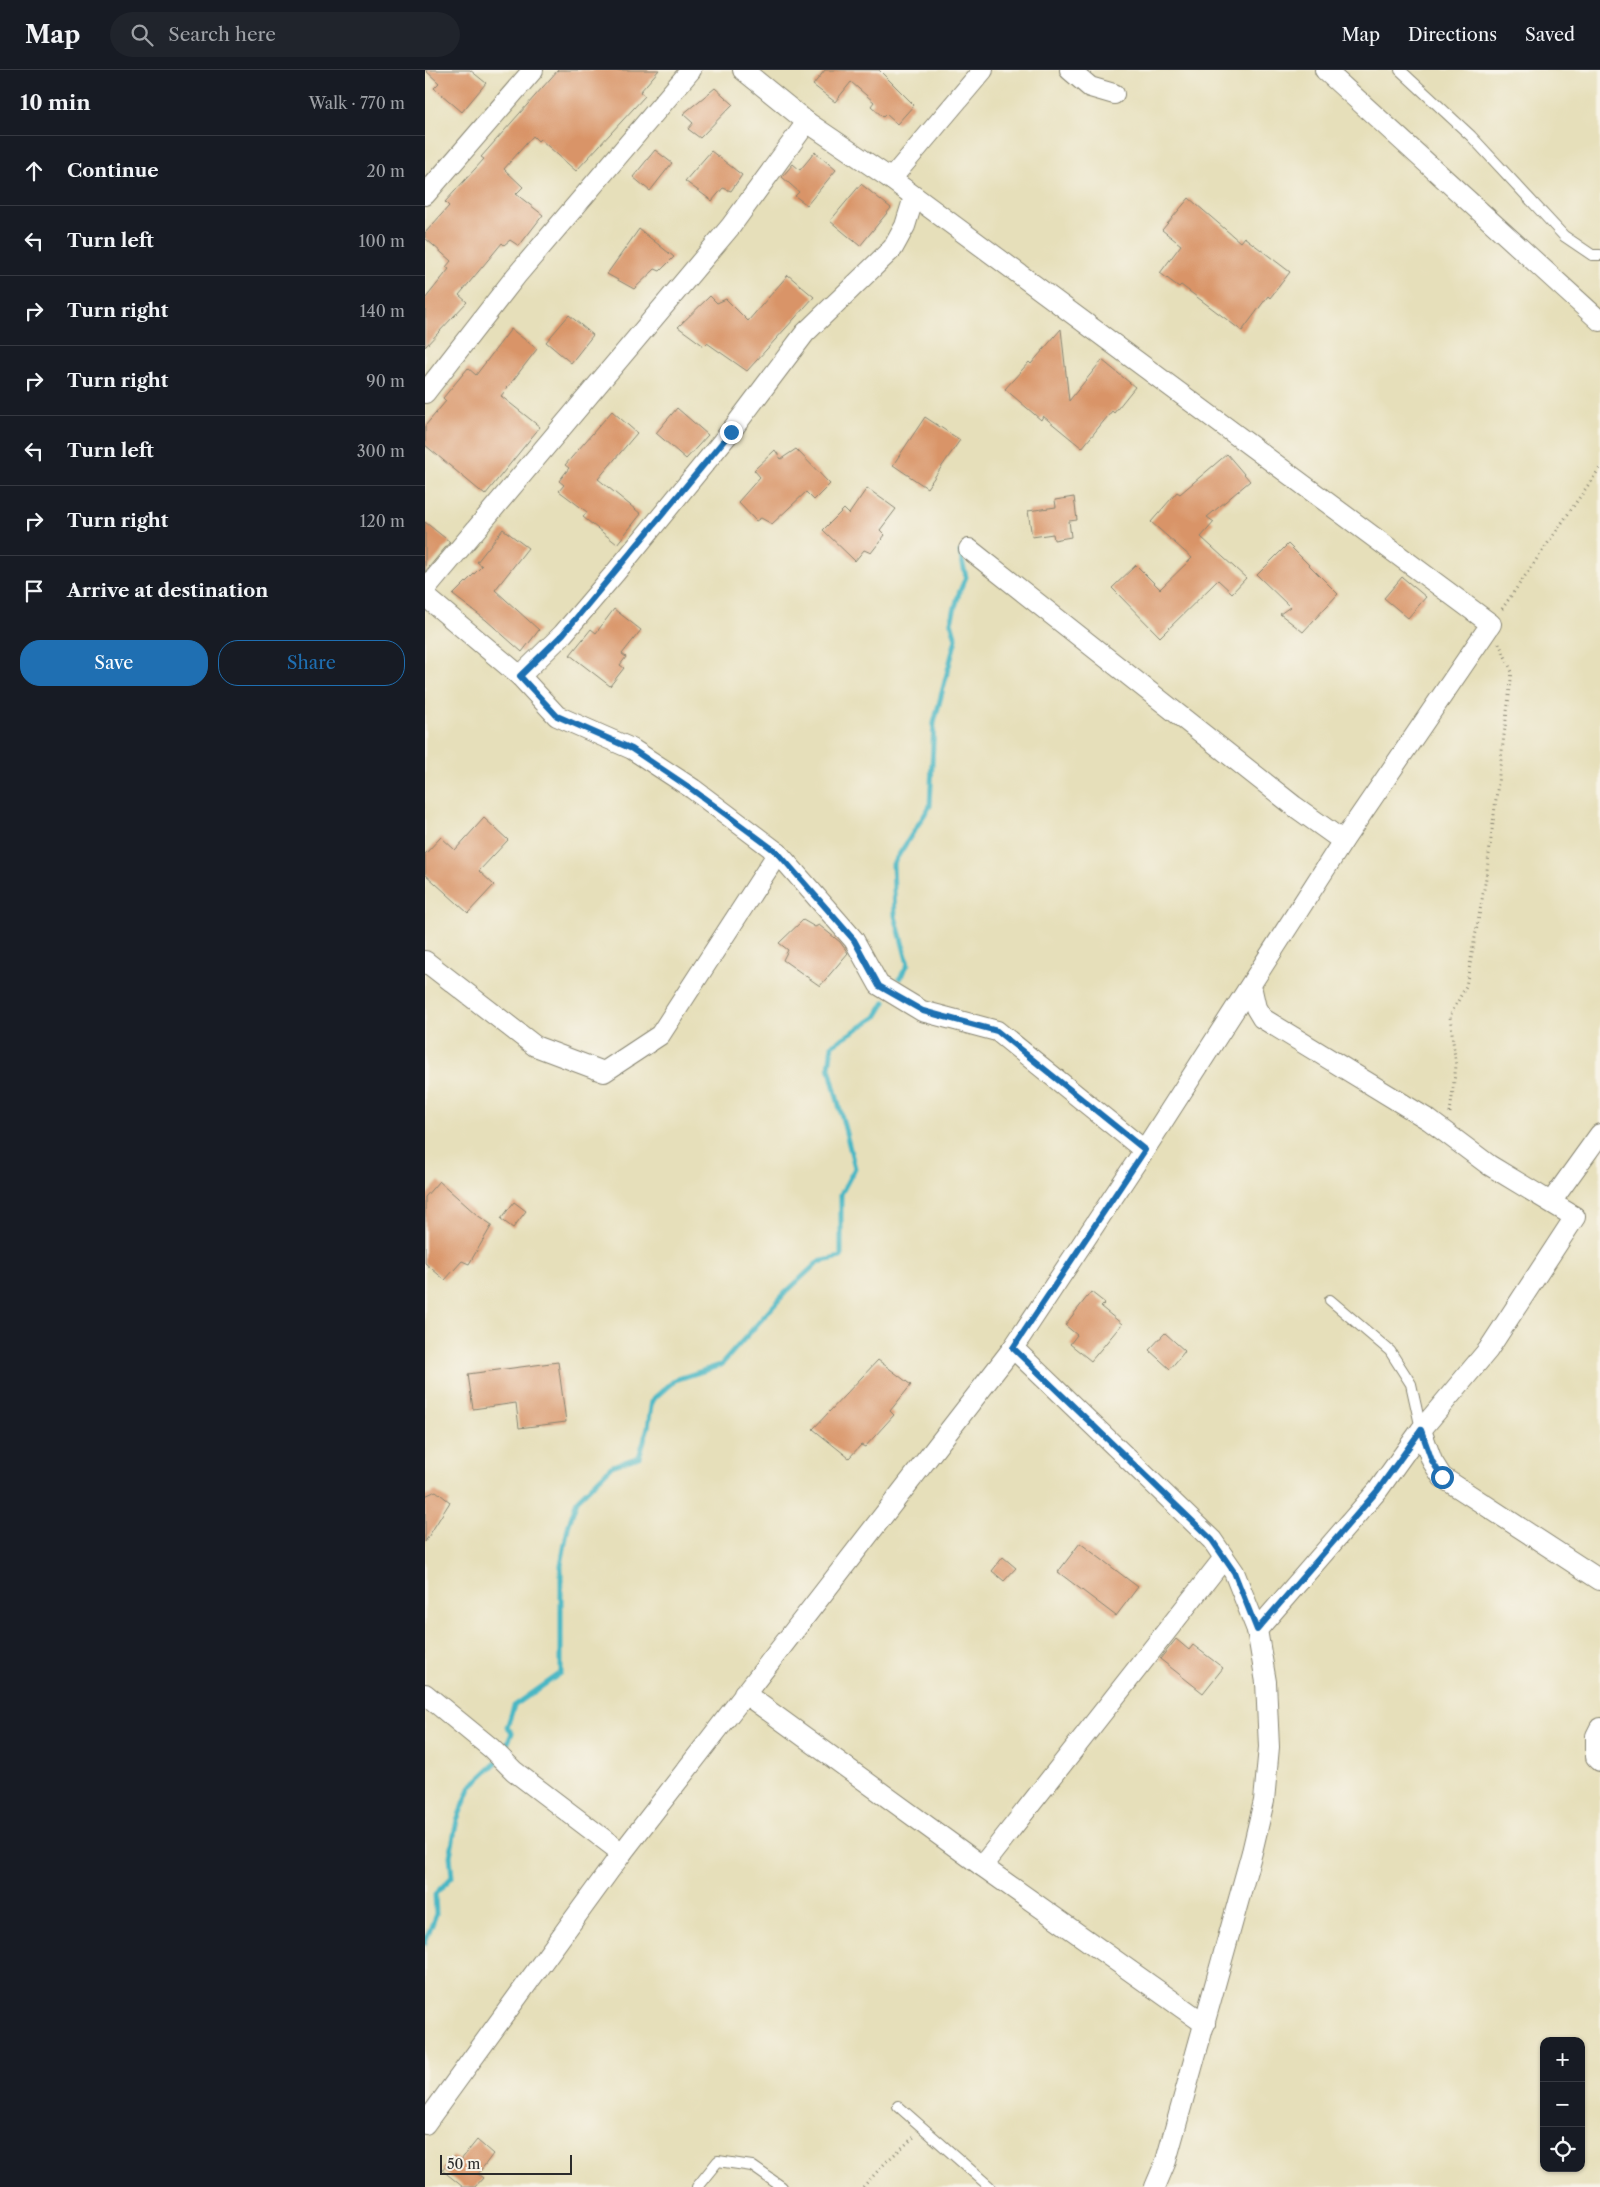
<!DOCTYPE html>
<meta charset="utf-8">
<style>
:root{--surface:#171b24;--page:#20242c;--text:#f1f3f6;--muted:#9ea1a6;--line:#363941;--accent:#1f6fb2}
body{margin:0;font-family:"Libre Caslon Text",serif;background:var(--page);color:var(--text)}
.controls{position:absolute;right:15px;bottom:15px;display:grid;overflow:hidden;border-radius:10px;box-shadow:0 1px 4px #0004}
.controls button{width:45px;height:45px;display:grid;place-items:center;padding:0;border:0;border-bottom:1px solid var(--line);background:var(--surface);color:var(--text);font:25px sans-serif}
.scale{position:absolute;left:15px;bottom:12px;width:132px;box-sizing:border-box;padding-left:5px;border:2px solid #2b2b2b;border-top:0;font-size:14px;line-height:18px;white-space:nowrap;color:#2b2b2b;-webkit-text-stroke:4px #f7f3e8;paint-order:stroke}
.stop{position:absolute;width:15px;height:15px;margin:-11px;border:4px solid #1f6fb2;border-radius:50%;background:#fff}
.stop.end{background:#1f6fb2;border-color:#fff;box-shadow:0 1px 5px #0008}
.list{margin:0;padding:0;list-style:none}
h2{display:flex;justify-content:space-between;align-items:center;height:65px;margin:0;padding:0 20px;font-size:21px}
h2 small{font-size:16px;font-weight:400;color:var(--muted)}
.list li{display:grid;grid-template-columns:32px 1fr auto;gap:15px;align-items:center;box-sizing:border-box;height:70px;padding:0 20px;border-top:1px solid var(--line)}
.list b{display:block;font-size:19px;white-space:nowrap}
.list em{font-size:16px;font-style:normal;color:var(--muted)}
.actions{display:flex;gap:10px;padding:15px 20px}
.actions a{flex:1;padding:11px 0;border:1px solid var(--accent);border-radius:20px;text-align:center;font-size:18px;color:var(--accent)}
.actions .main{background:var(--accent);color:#fff}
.icon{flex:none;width:28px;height:28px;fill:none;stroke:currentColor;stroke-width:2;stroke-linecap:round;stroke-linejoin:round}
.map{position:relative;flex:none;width:1175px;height:2117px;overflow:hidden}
header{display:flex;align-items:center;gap:30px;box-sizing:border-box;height:70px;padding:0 25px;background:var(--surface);border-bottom:1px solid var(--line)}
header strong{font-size:24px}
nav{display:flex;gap:28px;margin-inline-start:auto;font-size:18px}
.search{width:350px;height:45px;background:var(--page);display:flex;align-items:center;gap:12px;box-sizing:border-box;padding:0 18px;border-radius:28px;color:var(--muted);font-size:19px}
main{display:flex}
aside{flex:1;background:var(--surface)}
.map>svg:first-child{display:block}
</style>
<header>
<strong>Map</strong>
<div class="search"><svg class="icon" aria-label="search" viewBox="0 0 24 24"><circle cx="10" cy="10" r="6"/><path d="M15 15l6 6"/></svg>Search here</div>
<nav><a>Map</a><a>Directions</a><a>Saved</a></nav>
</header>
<main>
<aside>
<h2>10 min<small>Walk · 770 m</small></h2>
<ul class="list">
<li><svg class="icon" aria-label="ahead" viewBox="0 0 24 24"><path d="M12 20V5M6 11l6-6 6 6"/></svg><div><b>Continue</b></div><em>20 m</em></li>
<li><svg class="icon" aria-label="left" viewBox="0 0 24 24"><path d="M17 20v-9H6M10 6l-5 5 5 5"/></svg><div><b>Turn left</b></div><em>100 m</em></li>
<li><svg class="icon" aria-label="right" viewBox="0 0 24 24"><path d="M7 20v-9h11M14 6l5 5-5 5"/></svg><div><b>Turn right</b></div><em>140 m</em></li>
<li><svg class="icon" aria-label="right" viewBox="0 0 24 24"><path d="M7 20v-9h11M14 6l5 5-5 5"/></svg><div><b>Turn right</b></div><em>90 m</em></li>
<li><svg class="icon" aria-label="left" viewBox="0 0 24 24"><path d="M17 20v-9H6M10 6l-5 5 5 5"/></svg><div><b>Turn left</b></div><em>300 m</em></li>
<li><svg class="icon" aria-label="right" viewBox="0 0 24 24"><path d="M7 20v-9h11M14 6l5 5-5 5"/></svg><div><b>Turn right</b></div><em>120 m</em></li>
<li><svg class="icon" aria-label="arrive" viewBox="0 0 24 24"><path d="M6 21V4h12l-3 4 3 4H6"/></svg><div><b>Arrive at destination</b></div></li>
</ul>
<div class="actions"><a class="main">Save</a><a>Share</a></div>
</aside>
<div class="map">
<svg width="1175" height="2117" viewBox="0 0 1175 2117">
<rect width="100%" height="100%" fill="#f7f3e8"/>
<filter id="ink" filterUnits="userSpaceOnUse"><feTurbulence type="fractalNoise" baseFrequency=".02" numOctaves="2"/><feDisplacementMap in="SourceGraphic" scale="10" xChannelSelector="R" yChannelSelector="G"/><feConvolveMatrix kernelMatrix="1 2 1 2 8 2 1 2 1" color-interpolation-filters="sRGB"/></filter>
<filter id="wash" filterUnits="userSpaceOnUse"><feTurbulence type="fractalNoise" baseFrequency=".0096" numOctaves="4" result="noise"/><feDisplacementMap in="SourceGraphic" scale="20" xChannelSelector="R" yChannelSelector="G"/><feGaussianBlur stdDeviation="1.12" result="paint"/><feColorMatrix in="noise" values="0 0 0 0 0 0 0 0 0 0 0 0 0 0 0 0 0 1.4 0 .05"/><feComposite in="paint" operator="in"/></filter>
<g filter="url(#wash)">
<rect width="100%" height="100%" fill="#e6dfba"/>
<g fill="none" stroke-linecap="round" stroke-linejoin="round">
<g stroke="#49b7c4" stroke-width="5">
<polyline points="475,908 483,894 470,846 468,794 505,736 509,653 531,569 526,552 534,523 541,507 535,482"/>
<polyline points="78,1684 87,1663 82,1657 89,1636 136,1603 136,1495 143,1457 152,1430 187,1396 214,1387 223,1357 227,1330 250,1310 296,1295 360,1223 393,1192 416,1187 416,1124 430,1098 404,997 407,975 451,947 460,932"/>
<polyline points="0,1873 11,1844 10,1824 27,1807 25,1786 32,1750 46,1716 73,1691"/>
</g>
</g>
<g id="blocks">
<g fill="#d99468">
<polygon points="0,0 45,0 61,13 37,42 9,18 14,13"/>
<polygon points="133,0 234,0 215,22 220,26 151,101 115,69 113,71 108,66 79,99 98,117 91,124 118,145 94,176 85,170 79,175 77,173 34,225 42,232 0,277 0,229 24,199 21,197 26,191 0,168 0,163 24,136 20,132 59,89 56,87"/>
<polygon points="400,0 454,0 489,35 472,54 461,44 458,47 446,36 449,32 426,12 410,32 388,15"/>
<polygon points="290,18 308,34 275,68 263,59 268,53 258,44"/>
<polygon points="230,80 247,93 225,121 208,107"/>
<polygon points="286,81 317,105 306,121 298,118 287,131 260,111"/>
<polygon points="390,82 411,100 382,135 370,126 374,122 357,107 368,94 375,100"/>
<polygon points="436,114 466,138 435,176 405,151"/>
<polygon points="764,128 815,172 819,167 865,202 845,228 843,226 817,261 756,215 754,217 735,203 756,175 737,160"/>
<polygon points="214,159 249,187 235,201 230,199 209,219 182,204"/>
<polygon points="363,205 389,227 322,301 282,273 279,276 253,257 285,226 292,233 301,229 323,251"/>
<polygon points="144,245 168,265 146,293 121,272"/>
<polygon points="86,259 112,279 76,326 115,357 60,425 0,375 0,356 21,331 18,328 43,298 51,305"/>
<polygon points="636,259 644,331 677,290 710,317 689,343 687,341 657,378 618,346 616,350 580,319 604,292 606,294"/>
<polygon points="252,338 283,365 261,389 231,363"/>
<polygon points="187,341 212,363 173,409 216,444 192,474 158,447 162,442 134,421 139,415 134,411 144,398 140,395"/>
<polygon points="500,347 535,370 502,418 468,395"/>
<polygon points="371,379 405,414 389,430 381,422 347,454 336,448 331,451 313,432 335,407 329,400 350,380 356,389"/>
<polygon points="802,384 825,411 782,447 789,452 776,467 821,508 807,523 793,510 735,567 687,518 711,495 735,519 767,488 726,452 752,422 755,424"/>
<polygon points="442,418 471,439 455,460 460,465 446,483 439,480 430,491 398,460 419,439 424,444"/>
<polygon points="649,427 652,450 644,451 646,467 629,470 628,464 607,467 603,441 631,437 630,430"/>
<polygon points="0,452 25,472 0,502"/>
<polygon points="78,459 103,478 70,520 114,560 97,582 61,550 28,525 57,496 52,492"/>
<polygon points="863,474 913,524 878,562 855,544 865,537 832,505"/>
<polygon points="977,507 1001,527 983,548 959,528"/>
<polygon points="189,539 216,560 197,584 201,587 195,595 199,598 185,616 145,585 166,559 171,563"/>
<polygon points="59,748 83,770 54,801 69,815 43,843 0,804 0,784 16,767 30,780"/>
<polygon points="378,850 390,857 394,855 415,872 423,883 395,916 358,890 363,880 354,873"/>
<polygon points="14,1111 52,1145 67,1155 44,1194 37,1191 20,1210 0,1193 0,1127"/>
<polygon points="89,1132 101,1141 88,1158 76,1149"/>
<polygon points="666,1222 680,1233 676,1237 697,1254 666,1291 645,1274 652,1265 640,1255"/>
<polygon points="740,1263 760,1281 745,1299 724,1280"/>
<polygon points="453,1290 486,1315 465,1341 469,1345 440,1377 436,1375 424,1388 388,1359"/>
<polygon points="133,1292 141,1352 94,1358 91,1333 48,1339 43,1304"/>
<polygon points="11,1421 25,1432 0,1472 0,1426"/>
<polygon points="655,1473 713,1517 691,1546 633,1502"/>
<polygon points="578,1487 591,1498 579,1511 567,1501"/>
<polygon points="751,1569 764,1580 768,1575 798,1598 778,1623 735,1589"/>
<polygon points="52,2070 68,2084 53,2104 58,2108 50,2117 38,2117 17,2100 28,2086 35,2091"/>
</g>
</g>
</g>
<g filter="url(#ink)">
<use href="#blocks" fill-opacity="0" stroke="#888572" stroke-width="1"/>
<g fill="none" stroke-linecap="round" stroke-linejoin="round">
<g stroke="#888572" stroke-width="12">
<g id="service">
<polyline points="975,0 1046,66 1139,166 1167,185 1175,185"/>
<polyline points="905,1230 965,1281 986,1314 996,1359"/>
<polyline points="473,2036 565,2117"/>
<polyline points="272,2117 293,2091 327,2096 357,2117"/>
</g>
</g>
<g stroke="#888572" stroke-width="22">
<g id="minor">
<polyline points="645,0 665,17 689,24"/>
<polyline points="900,0 1175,251"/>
<polyline points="466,109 558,0"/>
<polyline points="0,125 108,0"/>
<polyline points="0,323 91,206 266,0"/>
<polyline points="544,479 869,736 918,771"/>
<polyline points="0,520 306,156 382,52"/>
<polyline points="0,526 95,606 132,646 207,679 268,719 353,783 429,870 454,915 497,941 572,961 719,1080"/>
<polyline points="95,606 138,564 190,503 306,361 380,263 468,178 480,156 489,127"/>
<polyline points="0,891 110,976 179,1002 235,965 353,783"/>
<polyline points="826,916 831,938 837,948 1004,1050 1064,1095 1150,1147 1063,1280 996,1360"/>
<polyline points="1126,1132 1175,1064"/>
<polyline points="588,1278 787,1470 809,1502 832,1560 841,1612 844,1677 839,1731 827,1782 741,2091 730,2117"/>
<polyline points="832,1560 953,1420 996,1360 1007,1391 1017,1407 1175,1510"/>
<polyline points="319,1623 557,1796 780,1954"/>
<polyline points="0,1624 66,1678 89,1701 197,1783"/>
<polyline points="1175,1658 1171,1666 1171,1687 1175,1691"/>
<polyline points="557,1796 799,1488"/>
<polyline points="0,2054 197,1783 588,1278 722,1076 918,771 1066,554 466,109 382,52 318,0"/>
</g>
</g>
<g stroke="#888572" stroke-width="3" stroke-dasharray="1 4" stroke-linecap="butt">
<polyline points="1077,539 1175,398"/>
<polyline points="1025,1043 1031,996 1025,946 1041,916 1061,808 1087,602 1074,573"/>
<polyline points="438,2117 461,2092 489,2067"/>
</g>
<use href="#service" stroke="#fff" stroke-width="10"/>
<use href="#minor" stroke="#fff" stroke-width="20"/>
</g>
</g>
<g fill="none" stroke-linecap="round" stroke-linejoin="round" filter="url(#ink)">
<polyline stroke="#1f6fb2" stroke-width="6" points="306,362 138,564 95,606 132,646 207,679 268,720 353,783 429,870 454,916 498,941 572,961 720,1080 588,1278 787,1470 809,1502 832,1560 953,1420 996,1360 1007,1391 1017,1407"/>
</g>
</svg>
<div class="controls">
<button>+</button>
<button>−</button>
<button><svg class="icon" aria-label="locate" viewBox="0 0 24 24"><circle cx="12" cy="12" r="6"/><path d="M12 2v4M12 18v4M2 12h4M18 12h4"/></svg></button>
</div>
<div class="scale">50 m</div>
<div class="stop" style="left:1017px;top:1407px"></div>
<div class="stop end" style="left:306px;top:362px"></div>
</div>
</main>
